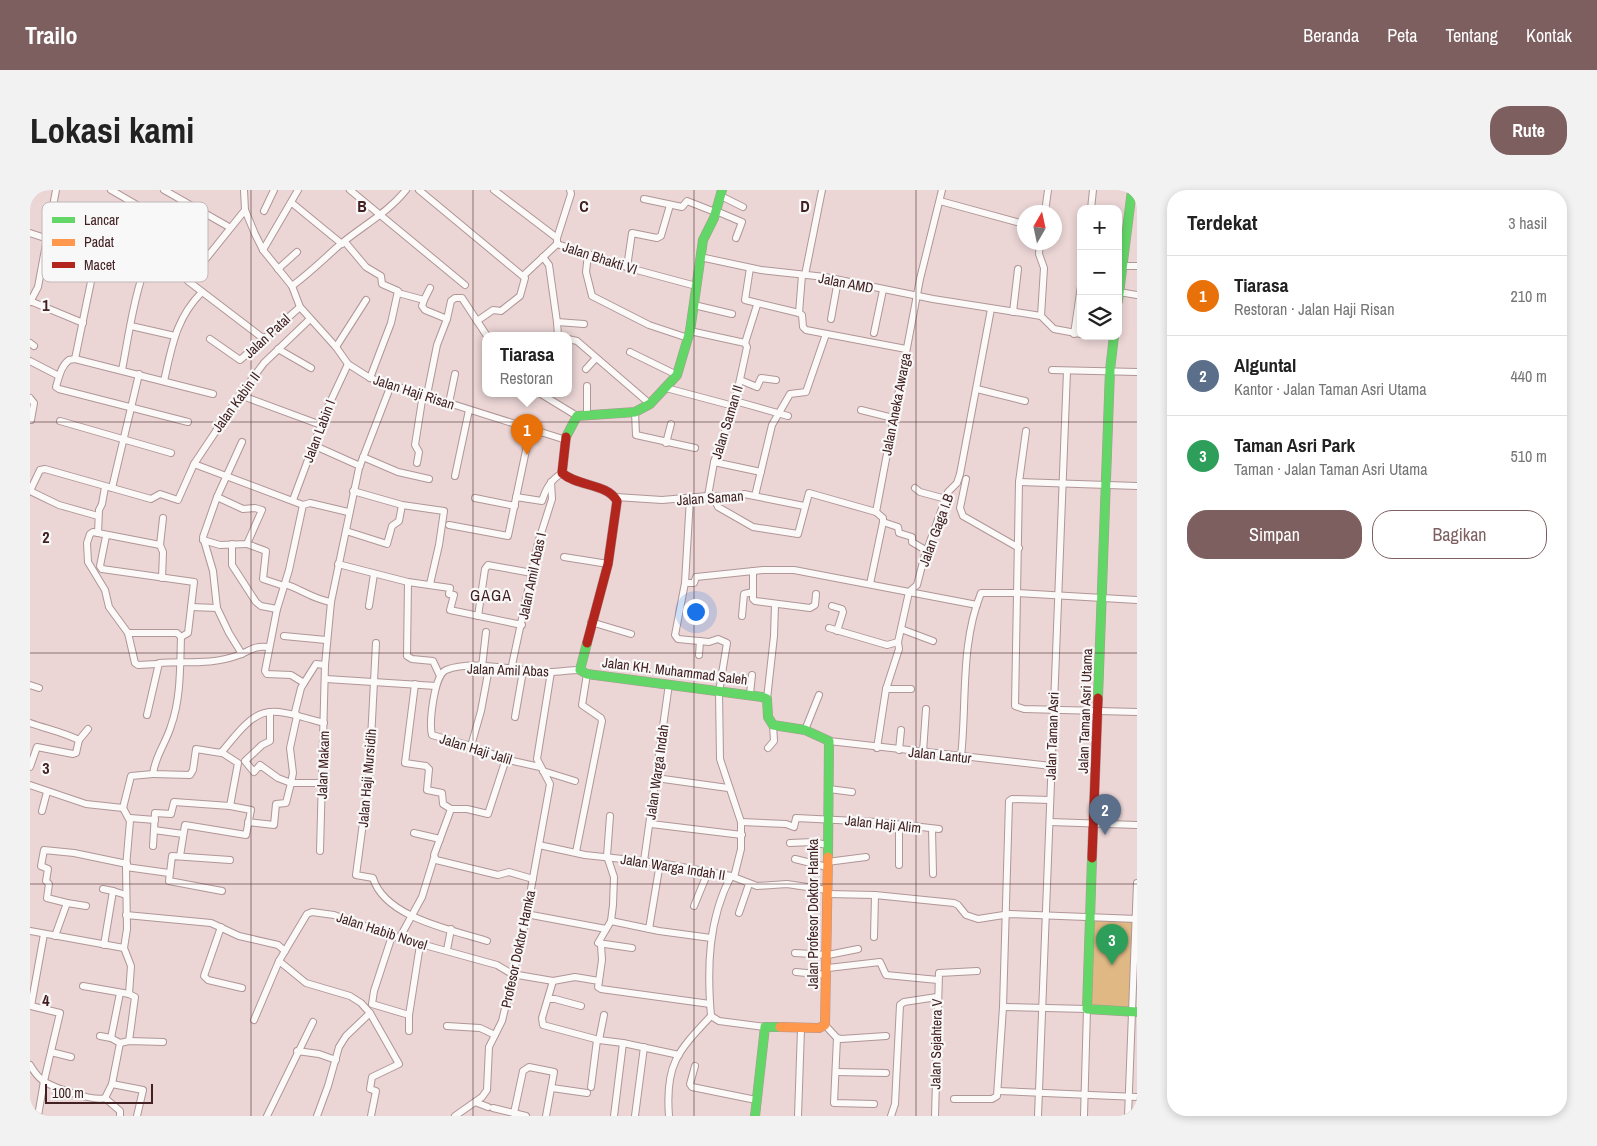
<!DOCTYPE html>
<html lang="id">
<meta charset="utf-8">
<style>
:root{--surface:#fff;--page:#f2f2f2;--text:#222;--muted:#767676;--line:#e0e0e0;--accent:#7e5f60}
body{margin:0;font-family:"Archivo Narrow",sans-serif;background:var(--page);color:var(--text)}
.controls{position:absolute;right:15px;top:15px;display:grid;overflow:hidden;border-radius:10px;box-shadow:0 2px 8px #0003}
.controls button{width:45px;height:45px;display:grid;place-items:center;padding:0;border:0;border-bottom:1px solid var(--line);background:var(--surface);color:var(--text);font:25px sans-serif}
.compass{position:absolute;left:987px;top:15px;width:45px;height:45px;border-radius:50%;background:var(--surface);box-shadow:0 2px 8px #0003;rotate:9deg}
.scale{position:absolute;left:15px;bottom:12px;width:108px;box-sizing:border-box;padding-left:5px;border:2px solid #432021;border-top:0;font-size:14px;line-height:18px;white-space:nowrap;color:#432021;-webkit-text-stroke:4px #f8f8f8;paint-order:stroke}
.you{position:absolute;left:665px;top:421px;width:18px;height:18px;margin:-12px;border:4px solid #fff;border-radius:50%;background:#1a73e8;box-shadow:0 0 0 8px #1a73e833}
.badge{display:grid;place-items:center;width:32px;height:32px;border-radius:50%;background:var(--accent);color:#fff;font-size:16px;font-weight:700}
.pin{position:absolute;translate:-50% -41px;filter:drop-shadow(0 1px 2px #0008)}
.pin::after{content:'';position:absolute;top:26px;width:18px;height:15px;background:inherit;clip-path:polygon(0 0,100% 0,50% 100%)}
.popup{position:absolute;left:452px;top:142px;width:90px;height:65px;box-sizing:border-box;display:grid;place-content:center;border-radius:10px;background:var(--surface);filter:drop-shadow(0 1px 4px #0005);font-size:16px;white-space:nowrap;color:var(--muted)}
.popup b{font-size:19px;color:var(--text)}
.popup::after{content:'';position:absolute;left:50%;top:100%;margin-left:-10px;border:10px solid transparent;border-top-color:var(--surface)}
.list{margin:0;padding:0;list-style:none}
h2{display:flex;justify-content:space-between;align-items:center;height:65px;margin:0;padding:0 20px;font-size:21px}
h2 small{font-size:16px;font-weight:400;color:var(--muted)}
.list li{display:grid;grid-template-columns:32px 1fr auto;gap:15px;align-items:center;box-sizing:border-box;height:80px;padding:0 20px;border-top:1px solid var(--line)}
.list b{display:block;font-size:19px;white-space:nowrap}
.list p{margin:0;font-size:16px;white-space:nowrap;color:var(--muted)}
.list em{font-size:16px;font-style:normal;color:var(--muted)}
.actions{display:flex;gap:10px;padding:15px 20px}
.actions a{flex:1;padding:11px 0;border:1px solid var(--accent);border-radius:20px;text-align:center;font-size:18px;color:var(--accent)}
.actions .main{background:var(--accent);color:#fff}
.icon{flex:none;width:28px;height:28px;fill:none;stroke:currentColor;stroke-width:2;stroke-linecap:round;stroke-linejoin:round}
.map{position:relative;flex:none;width:1107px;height:926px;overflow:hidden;border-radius:20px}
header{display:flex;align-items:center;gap:30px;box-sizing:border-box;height:70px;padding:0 25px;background:var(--accent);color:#fff}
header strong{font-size:24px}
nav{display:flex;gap:28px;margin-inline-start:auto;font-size:18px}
.intro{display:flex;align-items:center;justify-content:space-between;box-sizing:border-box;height:120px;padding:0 30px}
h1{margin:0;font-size:35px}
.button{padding:12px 22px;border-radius:20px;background:var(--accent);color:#fff;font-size:18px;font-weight:700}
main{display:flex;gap:30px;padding:0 30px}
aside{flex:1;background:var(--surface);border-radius:20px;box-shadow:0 2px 8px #0003}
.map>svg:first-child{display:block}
</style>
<header>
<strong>Trailo</strong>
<nav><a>Beranda</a><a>Peta</a><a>Tentang</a><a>Kontak</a></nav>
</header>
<div class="intro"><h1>Lokasi kami</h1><a class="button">Rute</a></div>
<main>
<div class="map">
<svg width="1107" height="926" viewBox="0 0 1107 926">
<rect width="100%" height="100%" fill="#ebd5d5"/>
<polygon fill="#dfb884" points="1061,728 1105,729 1104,822 1057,821"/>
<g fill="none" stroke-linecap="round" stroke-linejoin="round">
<g stroke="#b09697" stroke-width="8">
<g id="street">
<polyline points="81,0 119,22 177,67"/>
<polyline points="134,0 199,37"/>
<polyline points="214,0 215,20 225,44 233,60 262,96 270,117 306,157 318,174 340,188 536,250"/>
<polyline points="320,0 435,95"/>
<polyline points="389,0 495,88 490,106 471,121 463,120 447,131"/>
<polyline points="464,0 527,48 527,54"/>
<polyline points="691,6 713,17"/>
<polyline points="614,9 652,17 657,11 685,22"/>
<polyline points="910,11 994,34"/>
<polyline points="262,13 312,54"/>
<polyline points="1061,19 1063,0"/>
<polyline points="215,20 158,91 234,149"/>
<polyline points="234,21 244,0"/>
<polyline points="686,21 712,32 706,48"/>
<polyline points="1015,22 1018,0"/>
<polyline points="74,35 122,62"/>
<polyline points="0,43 27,52 63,68 65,72 45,169"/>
<polyline points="527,48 541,4 540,0"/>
<polyline points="315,52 336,77 351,86 352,94 368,101 361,133 340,188"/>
<polyline points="1010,52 1009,64 1014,78 1011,126"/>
<polyline points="527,54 603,79 666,96"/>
<polyline points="233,60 268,0"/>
<polyline points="558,64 556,82 562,106 619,135 658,148"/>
<polyline points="513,67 519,75 527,132 554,134"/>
<polyline points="670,67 731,80 795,87 903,109 1011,126 1024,139 1051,144"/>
<polyline points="1088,76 1107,76"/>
<polyline points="597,77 602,43 627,48 631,46 640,15"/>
<polyline points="720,78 715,110 769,123"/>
<polyline points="248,79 267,62"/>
<polyline points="494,85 527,54"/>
<polyline points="775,85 792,0"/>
<path d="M262,96C277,85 291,72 305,59C328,38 356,25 376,0"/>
<polyline points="1089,102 1107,105"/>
<polyline points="368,103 394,110 392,116 395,120 417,129"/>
<polyline points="394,110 400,98"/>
<polyline points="0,111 53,133"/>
<polyline points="0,112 8,97 26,0"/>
<polyline points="664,115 702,124"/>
<polyline points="983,122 988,79"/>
<polyline points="769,123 772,125 773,137 776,140 876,159"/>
<polyline points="769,123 772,85"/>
<polyline points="801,129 808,90"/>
<polyline points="527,132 528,146"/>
<polyline points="101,136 145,146"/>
<polyline points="660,141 715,153 717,157 704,217 684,272 678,306"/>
<polyline points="844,143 853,100"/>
<polyline points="1044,144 1051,96"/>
<polyline points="180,149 210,170 270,117"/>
<polyline points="538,149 547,151 620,214"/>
<polyline points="0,153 4,156"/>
<polyline points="715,153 727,115"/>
<polyline points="306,157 336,110"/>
<polyline points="248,159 281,178"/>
<polyline points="600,162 647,185"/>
<polyline points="0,171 29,186"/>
<polyline points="556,179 566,168"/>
<path d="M92,180C101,135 107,71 139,37"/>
<polyline points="1022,180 1107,182"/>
<polyline points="710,190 727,197 731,188 746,190"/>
<path d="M134,191C142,156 146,128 172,102"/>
<polyline points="636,198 696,214"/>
<polyline points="947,199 995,211"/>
<polyline points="511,204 547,226"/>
<polyline points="210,205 291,235"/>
<polyline points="397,205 407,155 417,129 421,111 425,108 432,108 457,146"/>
<polyline points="0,208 4,213 1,230"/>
<polyline points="705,211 758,226"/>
<polyline points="419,213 425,184"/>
<polyline points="831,220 863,228"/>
<polyline points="605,222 606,245 665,258"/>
<polyline points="557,225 557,196"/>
<polyline points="30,231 141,263"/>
<path d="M158,232L29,199L26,197C29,187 31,176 39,170L45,169L183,204"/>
<polyline points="996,241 989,292 985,516 994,519 1107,522"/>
<polyline points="636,253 641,234"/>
<polyline points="283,255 330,276"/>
<polyline points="333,267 368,282 399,289"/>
<polyline points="684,272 731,282"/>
<polyline points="387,273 389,262 385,255 393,204"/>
<polyline points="164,274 273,315 280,313 318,322"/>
<polyline points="425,286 439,220"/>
<polyline points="936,289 930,318 933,326 989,358"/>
<polyline points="989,292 1107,296"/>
<polyline points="82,298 109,184"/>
<polyline points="885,298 890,302 916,309"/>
<polyline points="0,301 10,280 15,279 121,309 130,304 148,310 164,274 210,205 234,173 280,129"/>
<polyline points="0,301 29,315 68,326"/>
<polyline points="323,301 372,315 414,321 409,355 400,394"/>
<polyline points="725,306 742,235 760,204 776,202 796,144"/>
<path d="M486,307L512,311C516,298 521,290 532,283"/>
<polyline points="586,307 632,310 678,306 709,308 714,304 774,316"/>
<polyline points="445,308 485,316"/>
<polyline points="660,308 655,393 645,445 648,449 679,452 688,449 697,453 689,502 690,569 711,632 711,659 704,687"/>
<polyline points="684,308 688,317 723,337 768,344 779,303 846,322 853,328 853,332 840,394"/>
<polyline points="263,310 297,219 318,174"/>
<polyline points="273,315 259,380 247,419 235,481 237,484 261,485 274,493 286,474 295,475"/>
<polyline points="846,322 890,89 912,0"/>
<polyline points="853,332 868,337 869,343 882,347 882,352 897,361"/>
<polyline points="419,335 478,346 499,246"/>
<polyline points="316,341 357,354 362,336 369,331 372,315"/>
<polyline points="68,343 69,320 72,314 75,297"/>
<polyline points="76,346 70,376 72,379 164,392 158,443 151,447 147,443 98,443 79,417 75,400 58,372 57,353 60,344 63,342 130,355"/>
<polyline points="173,350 190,355 217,354 232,320 225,318 213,319 187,307"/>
<polyline points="202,354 202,375 226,412 231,416 247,419"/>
<polyline points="217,354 236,361 233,389 254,396"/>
<polyline points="534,367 578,374"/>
<polyline points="308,374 378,392 420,398 419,404 424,405 420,420 492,435"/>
<polyline points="723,381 723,409 725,411 780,418 785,415 786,404"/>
<polyline points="132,388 133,362 130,355 133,328"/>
<polyline points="378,392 377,466 382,469 403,471 410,486"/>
<polyline points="655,393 664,393 666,387 733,380 764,380 947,415"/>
<path d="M255,394C273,400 282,409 301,412"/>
<polyline points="339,416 344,384"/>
<polyline points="802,416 812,419 813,422 807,441"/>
<polyline points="161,417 187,418"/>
<polyline points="448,426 455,379 458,375 502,383"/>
<polyline points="712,426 714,404 723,402"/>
<polyline points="561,432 601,444"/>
<polyline points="799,438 857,455 868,452"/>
<polyline points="871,439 903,451"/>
<polyline points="98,443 105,473 108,475 127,474"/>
<polyline points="254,446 296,450"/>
<path d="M151,447C150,477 151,508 141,536C136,553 125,566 123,584L160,585L163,580L166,559L191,563C231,513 233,516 294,533"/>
<path d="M346,453L339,588L326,685L343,688C355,728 423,740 457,751"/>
<polyline points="212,464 199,443 187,418 183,381 173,347 187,307 212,252"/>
<polyline points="669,465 670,451"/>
<polyline points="452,477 456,442"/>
<polyline points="481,480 508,353 522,309 521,292"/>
<polyline points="296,489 406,496"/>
<polyline points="385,494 375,573 396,576 399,579 397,600 412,603 413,614 421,619"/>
<polyline points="0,495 9,498"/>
<polyline points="856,499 881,499"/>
<polyline points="720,504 722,485"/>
<polyline points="737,509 744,446 745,415"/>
<polyline points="240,522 240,551 232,555 215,571 224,582 230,575 248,588 261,593 263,583 260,558 267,526 265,522 271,498 274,493"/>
<path d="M117,525L129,473C156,471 180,475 206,466C219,462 223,455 238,457"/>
<polyline points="485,527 493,481"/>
<path d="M0,533C17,539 33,542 49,550L58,539"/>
<polyline points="775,540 789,505"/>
<polyline points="799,551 1021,576"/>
<polyline points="441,556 451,521 459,478"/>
<polyline points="738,558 744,551 743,535"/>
<polyline points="847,558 856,499 869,459 868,452 879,402 887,395 894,368 918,302 927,293 930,284 961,119"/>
<polyline points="869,560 871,540"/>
<polyline points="893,562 896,519"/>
<path d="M931,567C937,513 930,455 951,403H987L1107,410"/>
<polyline points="0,577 7,557 43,564 46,563 49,550"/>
<path d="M510,577L478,570L441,556L402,545C399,533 404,485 416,480C444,469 490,482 520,482C529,482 540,480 550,480"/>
<polyline points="513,581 545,591"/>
<polyline points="626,588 698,598"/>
<polyline points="0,595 56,614 93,618"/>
<polyline points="799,599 822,602"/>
<polyline points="93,618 100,631 96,677 97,739 94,758 101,776 99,804 105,807 99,851"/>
<polyline points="93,618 101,586 123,584"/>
<polyline points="421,619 404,665 406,670 468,685 479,682 503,689"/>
<polyline points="421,619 437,619 458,624 476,569"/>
<polyline points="12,621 17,602"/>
<polyline points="580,626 577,666 584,687 583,715 581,731 568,753 602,758"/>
<polyline points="100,628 125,630"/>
<polyline points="218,632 244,635 246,614 256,613 261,593 292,593"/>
<polyline points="711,632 756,634 764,637 766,628 847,632 909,639"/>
<polyline points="1020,632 1107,635"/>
<polyline points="621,634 712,645"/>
<polyline points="869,635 869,675"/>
<polyline points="902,639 903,684"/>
<polyline points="124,640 153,644"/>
<polyline points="384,643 410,649"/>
<polyline points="760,653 783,652 797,655"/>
<polyline points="509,655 555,665 630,673 701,686 727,696 757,694 797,700"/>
<polyline points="123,656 125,623 141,624 144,612 200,616 208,573 191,562"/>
<polyline points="290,661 295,475 301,412 329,278 361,195"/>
<polyline points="546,662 572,531 571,528 552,515 557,484"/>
<polyline points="150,666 155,635 216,645 221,620 200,616"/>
<polyline points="765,669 797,677"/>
<polyline points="614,671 639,494"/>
<polyline points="797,672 836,667"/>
<polyline points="96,677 139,683"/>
<polyline points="73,699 83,701"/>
<polyline points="192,701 139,691 142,666 200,670"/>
<polyline points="798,704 845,705 924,713 928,715 936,725 948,729 980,724 1107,729"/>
<polyline points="37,713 56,716"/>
<polyline points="664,716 678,682"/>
<polyline points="709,723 719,694"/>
<polyline points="496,724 576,739"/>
<polyline points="96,725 181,733 209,746 248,755 255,761"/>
<polyline points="581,731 629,741 681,748"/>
<polyline points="191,737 174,786 178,790 212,798"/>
<polyline points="619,739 630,673"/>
<polyline points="0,741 94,758"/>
<polyline points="25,746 37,713 17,708 19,694 16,691 18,679 11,676 14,660 44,663 97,674"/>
<polyline points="362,746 344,801 342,814 379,825"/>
<polyline points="844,747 845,705"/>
<polyline points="369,749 392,707 404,668"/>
<polyline points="74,755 83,701 96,705"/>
<polyline points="417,760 421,739"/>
<polyline points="765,763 798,765 828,759"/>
<polyline points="249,771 276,793 320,806 331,813 340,823 369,874 342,887 340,899 346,901 341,926"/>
<polyline points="798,778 850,772 856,785 908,790"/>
<polyline points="766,782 797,785"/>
<polyline points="523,791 545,787 569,791 568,797 571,799 680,814"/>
<polyline points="523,791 512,828 513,835 569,850 593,853"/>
<polyline points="569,791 572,770 571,755"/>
<polyline points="53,796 99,804"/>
<polyline points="518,809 525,809 551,816"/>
<polyline points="973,817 1057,819 1054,926"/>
<path d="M681,826C677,778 678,730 701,686"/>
<polyline points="681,826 689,831 735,837"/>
<polyline points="224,830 249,771 277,724 282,722 304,725 362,746 467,775 482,784 523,791"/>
<polyline points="795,835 807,848 811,849 856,846"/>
<polyline points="417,836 450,838 465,845"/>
<polyline points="379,841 379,825 390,755"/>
<polyline points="70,846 81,848 90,853 99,851 133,852"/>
<polyline points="81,848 90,803"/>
<polyline points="807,848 804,913 844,914"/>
<polyline points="569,850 574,825"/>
<polyline points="267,861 289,864 306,870"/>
<polyline points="21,862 41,867"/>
<path d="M0,875C3,880 8,888 15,892C25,898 64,912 75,908"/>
<polyline points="665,876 660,894 662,897 726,910"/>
<polyline points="806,882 856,883"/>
<polyline points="82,894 90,853"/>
<polyline points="561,897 567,850"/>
<polyline points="522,898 557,903"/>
<polyline points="968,901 1107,907"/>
<polyline points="75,908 82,894 113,900 107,926"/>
<polyline points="75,908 90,921 90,926"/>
<polyline points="924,909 962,909 967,906 973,817 979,611 982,609 1020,610"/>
<polyline points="445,912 458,917"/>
<polyline points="463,918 496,926"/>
<polyline points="484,923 493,881 499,877 524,882 516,926"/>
<polyline points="8,926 14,891 30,823 1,816 14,744"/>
<polyline points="237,926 283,832"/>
<polyline points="287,926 298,896 309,857 316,846 340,823"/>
<polyline points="425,926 452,907 457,900 459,857 472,831 493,743 520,594 507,569 521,482"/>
<polyline points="584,926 593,853 649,865"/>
<polyline points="605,926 614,857"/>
<path d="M639,926C635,875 647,862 681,826"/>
<polyline points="768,926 771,839"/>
<polyline points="861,926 865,914 870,815 874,812 907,807"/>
<polyline points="905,926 909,783 947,781"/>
<polyline points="1008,926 1037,181"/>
<polyline points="1098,926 1107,693"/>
</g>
</g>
<g stroke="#b09697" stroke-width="10">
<g id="fast">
<polyline points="1088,111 1102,0"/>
<polyline points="536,247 547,226 605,222 620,214 647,185 660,141 673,50 684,28 692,0"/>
<polyline points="557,453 550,480 557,484 732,507 737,509 738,527 743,535 775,540 799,551 798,667"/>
<polyline points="1068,508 1080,180 1084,146"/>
<polyline points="1062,668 1057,819 1107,822"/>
<polyline points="725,926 735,837 750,837"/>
</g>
</g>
<g stroke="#b09697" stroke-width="10">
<polyline id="slow" points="750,837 789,838 795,835 798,667"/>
</g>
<g stroke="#b09697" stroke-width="10">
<g id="jam">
<path d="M536,247L532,283C548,297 577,293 587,311L578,374L557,453"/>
<polyline points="1062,668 1068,508"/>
</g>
</g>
<use href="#street" stroke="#fcf9f9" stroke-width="6"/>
<use href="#fast" stroke="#63d668" stroke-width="9"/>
<use href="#slow" stroke="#ff974d" stroke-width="9"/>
<use href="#jam" stroke="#b3261e" stroke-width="9"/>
</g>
<path fill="none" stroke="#432021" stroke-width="1" stroke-opacity="0.55" d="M221,0V926M443,0V926M664,0V926M886,0V926M0,232H1107M0,463H1107M0,694H1107"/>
<g text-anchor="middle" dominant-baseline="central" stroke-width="4.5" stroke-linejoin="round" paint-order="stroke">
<g font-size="14" fill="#432021" stroke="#f8f8f8">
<text transform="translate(570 68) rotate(18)">Jalan Bhakti VI</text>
<text transform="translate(816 93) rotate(11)">Jalan AMD</text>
<text transform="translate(237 146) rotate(-43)">Jalan Patal</text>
<text transform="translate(384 202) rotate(18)">Jalan Haji Risan</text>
<text transform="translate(206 212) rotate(-54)">Jalan Kabin II</text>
<text transform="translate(866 214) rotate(-79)">Jalan Aneka Awarga</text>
<text transform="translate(697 232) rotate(-73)">Jalan Saman II</text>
<text transform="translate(289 241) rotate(-69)">Jalan Labin I</text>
<text transform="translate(680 308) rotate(-4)">Jalan Saman</text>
<text transform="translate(906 340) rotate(-70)">Jalan Gaga I.B</text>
<text transform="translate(502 386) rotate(-78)">Jalan Amil Abas I</text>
<text transform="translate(478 480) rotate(2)">Jalan Amil Abas</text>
<text transform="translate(645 481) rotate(7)">Jalan KH. Muhammad Saleh</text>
<text transform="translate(1055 521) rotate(-88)">Jalan Taman Asri Utama</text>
<text transform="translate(1022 546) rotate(-88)">Jalan Taman Asri</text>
<text transform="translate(446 559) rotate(17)">Jalan Haji Jalil</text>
<text transform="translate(910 565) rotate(6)">Jalan Lantur</text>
<text transform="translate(293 575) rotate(-88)">Jalan Makam</text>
<text transform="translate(627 582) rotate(-82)">Jalan Warga Indah</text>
<text transform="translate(337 588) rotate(-85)">Jalan Haji Mursidih</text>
<text transform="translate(853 634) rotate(6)">Jalan Haji Alim</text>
<text transform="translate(643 677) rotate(9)">Jalan Warga Indah II</text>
<text transform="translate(783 724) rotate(-90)">Jalan Profesor Doktor Hamka</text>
<text transform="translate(352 741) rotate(18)">Jalan Habib Novel</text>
<text transform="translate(488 759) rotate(-78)">Profesor Doktor Hamka</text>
<text transform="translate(906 854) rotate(-89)">Jalan Sejahtera V</text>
</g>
<g font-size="16" letter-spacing="1" fill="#432021" stroke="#f8f8f8">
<text x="461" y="405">GAGA</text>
</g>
</g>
<rect x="12" y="12" width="166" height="80" rx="8" fill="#f8f8f8" stroke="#c2b7b8" stroke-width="1"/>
<rect x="22" y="27" width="23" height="6" fill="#63d668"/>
<rect x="22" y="49" width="23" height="7" fill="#ff974d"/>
<rect x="22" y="72" width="23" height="6" fill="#b3261e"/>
<g font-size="14" fill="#432021">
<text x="54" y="35">Lancar</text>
<text x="54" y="57">Padat</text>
<text x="54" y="80">Macet</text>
</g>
<g font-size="16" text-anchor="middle" font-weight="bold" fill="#432021" stroke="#f8f8f8" stroke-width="4.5" stroke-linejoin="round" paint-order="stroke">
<text x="332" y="22">B</text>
<text x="554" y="22">C</text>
<text x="775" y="22">D</text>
<text x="16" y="121">1</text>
<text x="16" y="353">2</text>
<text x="16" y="584">3</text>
<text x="16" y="816">4</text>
</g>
</svg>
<div class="controls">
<button>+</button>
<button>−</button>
<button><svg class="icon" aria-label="layers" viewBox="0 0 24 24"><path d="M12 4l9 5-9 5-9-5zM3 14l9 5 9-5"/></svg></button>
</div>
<svg class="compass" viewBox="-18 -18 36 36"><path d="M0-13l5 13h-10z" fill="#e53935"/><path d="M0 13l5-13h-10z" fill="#767676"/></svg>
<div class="scale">100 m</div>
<div class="you"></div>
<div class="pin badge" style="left:497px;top:265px;background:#e8710a">1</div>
<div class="popup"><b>Tiarasa</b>Restoran</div>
<div class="pin badge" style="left:1075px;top:645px;background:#5c6f8a">2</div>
<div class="pin badge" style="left:1082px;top:775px;background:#2e9e5b">3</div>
</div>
<aside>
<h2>Terdekat<small>3 hasil</small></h2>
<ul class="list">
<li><span class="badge" style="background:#e8710a">1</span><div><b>Tiarasa</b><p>Restoran · Jalan Haji Risan</p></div><em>210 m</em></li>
<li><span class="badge" style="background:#5c6f8a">2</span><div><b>Alguntal</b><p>Kantor · Jalan Taman Asri Utama</p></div><em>440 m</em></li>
<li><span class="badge" style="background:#2e9e5b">3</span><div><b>Taman Asri Park</b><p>Taman · Jalan Taman Asri Utama</p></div><em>510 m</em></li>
</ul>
<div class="actions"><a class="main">Simpan</a><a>Bagikan</a></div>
</aside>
</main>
